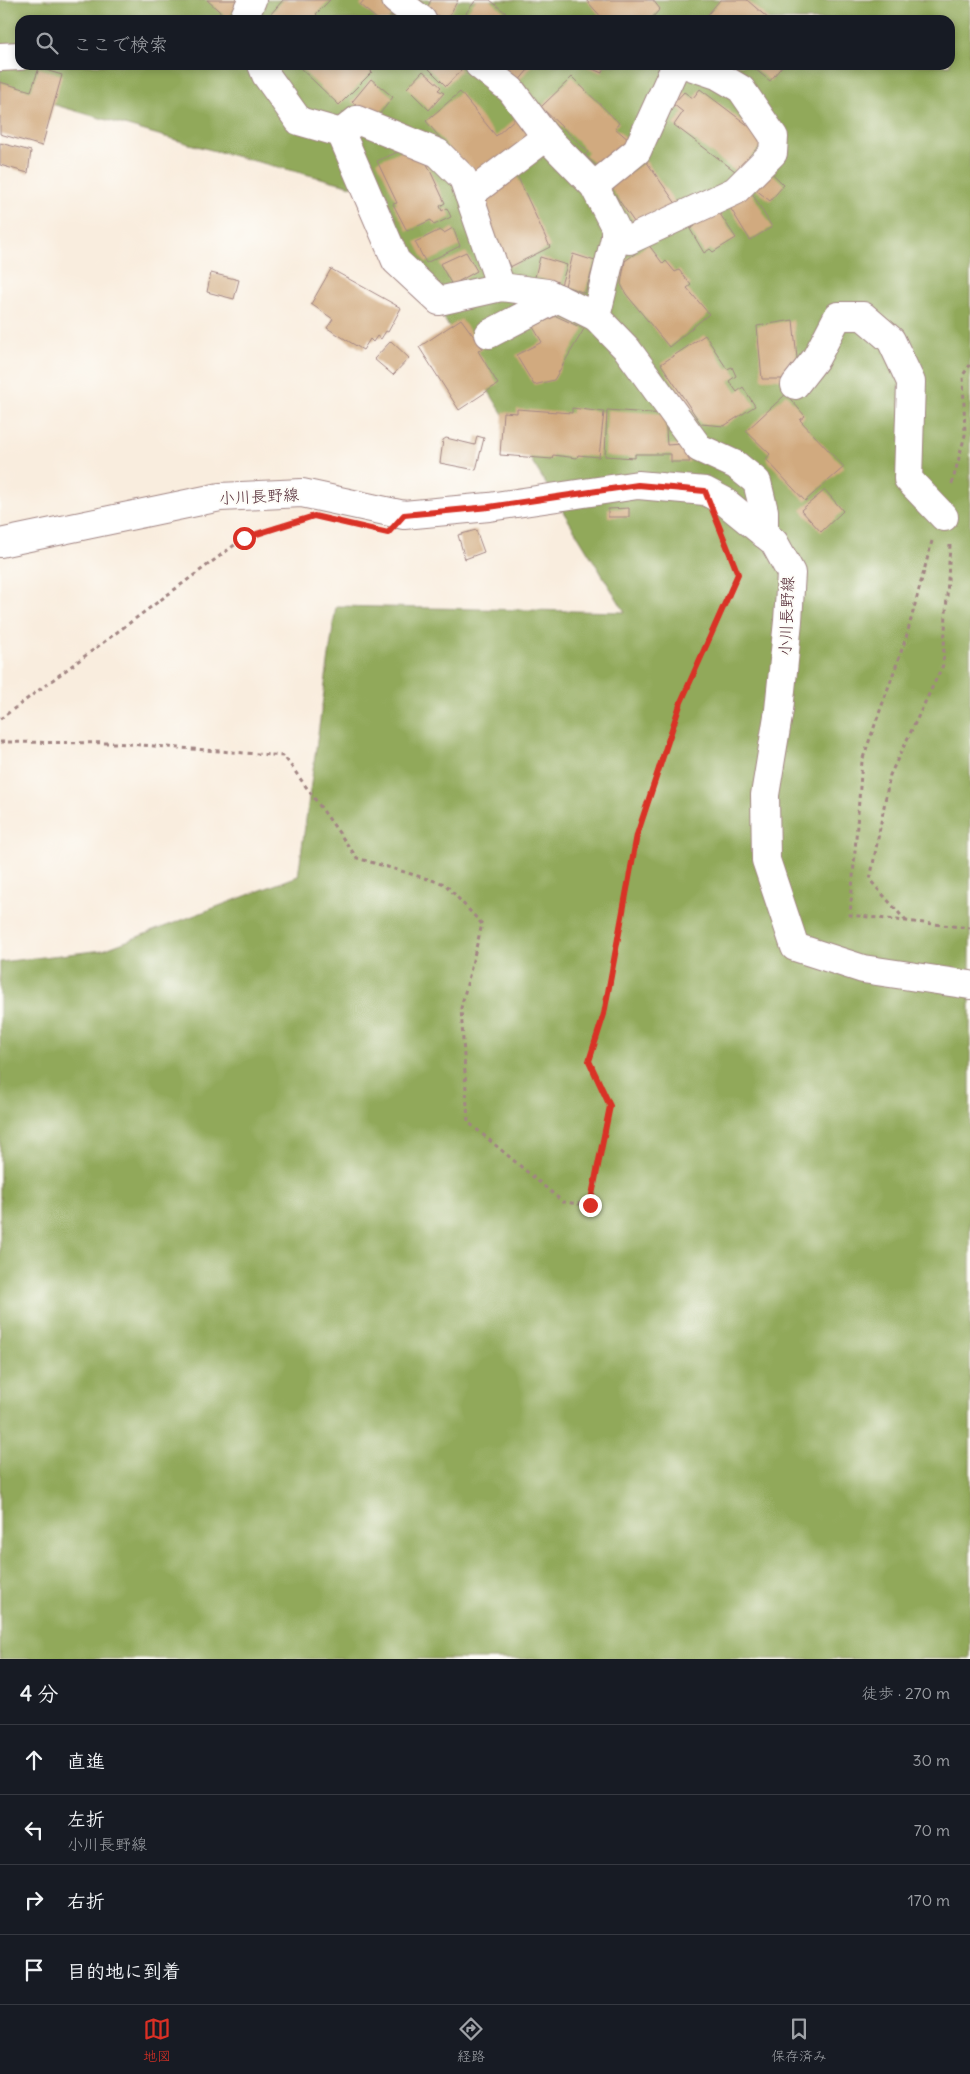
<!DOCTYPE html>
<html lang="ja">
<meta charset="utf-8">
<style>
:root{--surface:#171b24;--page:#242831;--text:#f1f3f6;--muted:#9ea1a6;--line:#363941;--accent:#d93025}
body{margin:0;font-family:Delius,"Klee One",sans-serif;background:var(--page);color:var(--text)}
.stop{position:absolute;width:15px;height:15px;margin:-11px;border:4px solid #d93025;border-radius:50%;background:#fff}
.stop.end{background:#d93025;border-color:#fff;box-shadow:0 1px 5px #0008}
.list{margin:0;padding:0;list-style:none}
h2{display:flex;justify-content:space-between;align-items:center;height:65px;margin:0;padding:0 20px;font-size:21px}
h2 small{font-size:16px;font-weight:400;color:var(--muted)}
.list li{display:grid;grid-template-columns:32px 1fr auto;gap:15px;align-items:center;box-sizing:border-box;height:70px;padding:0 20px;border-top:1px solid var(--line)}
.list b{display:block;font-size:19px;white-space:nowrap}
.list p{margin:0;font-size:16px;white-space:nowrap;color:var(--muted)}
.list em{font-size:16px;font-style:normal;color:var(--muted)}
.icon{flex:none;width:28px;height:28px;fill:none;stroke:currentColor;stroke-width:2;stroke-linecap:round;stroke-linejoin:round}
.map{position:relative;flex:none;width:970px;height:1659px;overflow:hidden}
.search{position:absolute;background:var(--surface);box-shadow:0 2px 8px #0003;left:15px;right:15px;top:15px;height:55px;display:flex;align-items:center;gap:12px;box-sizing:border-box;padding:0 18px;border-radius:15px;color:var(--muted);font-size:19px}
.sheet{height:345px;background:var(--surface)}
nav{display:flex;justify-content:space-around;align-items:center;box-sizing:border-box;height:70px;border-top:1px solid var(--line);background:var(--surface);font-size:14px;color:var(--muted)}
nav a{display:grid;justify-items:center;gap:2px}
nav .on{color:var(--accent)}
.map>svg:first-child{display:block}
</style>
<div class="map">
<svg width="970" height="1659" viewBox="0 0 970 1659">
<rect width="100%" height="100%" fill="#fdfcf7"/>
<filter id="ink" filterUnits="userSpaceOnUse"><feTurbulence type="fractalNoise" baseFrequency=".02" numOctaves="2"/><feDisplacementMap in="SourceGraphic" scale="10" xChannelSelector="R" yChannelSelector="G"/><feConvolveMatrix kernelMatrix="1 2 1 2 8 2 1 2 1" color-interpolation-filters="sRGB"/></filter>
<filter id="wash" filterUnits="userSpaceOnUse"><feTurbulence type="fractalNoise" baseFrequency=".0096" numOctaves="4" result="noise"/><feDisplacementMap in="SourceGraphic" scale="20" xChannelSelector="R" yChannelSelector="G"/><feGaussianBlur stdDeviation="1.12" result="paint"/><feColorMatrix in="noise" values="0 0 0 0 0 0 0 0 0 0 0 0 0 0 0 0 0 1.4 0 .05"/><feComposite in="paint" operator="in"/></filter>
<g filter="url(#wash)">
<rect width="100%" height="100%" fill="#f9edde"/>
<path fill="#91a95a" stroke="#6e6442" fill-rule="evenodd" d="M0,0H970V1659H0V962L103,950L298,876L336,606L625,612L428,293L371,191L200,147L0,89ZM20,20H950V65H20Z"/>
<g id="blocks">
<g fill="#d1aa7f">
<polygon points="207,0 236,0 237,5 228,19"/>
<polygon points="283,0 330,0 316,14 322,20 274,20 270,15"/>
<polygon points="364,0 379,0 394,13 388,20 378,20 360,5"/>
<polygon points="431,0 458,0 447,20 426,10"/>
<polygon points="476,0 490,0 512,18 514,15 520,20 465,20 468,16 466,13"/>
<polygon points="586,0 653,0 660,9 652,18 653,20 604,20"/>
<polygon points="720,0 747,0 770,20 705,20 704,19"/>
<polygon points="297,65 365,65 372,72 339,105"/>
<polygon points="428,65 457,65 461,70 446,86 426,66"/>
<polygon points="497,65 532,65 518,82"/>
<polygon points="583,65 604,65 602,73"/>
<polygon points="750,65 783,65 770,81"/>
<polygon points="39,68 62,75 42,146 0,134 0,82 31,91"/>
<polygon points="423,71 441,87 438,90 444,93 429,110 407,88"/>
<polygon points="572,77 619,123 615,128 630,141 601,170 585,155 588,152 541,107"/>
<polygon points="371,79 393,97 375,120 352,102"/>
<polygon points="700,89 766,139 739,174 674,125 683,112 673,104 684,92 693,98"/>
<polygon points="460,92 496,136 519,115 534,135 474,179 426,121"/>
<polygon points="0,143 31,151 28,173 0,165"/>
<polygon points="412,146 422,153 445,203 440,206 442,211 447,208 451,217 434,225 431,220 407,231 393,204 397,203 377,161"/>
<polygon points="646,161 679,208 639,229 609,186"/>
<polygon points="516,173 550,247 510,267 476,194"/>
<polygon points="772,173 784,185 770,201 755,189 767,175"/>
<polygon points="749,188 772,227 750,240 726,201"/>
<polygon points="716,208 736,238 713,252 710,249 704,253 690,229 695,226 693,222"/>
<polygon points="453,228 460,246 426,263 415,242 440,230 444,233"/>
<polygon points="648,244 663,264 666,261 675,272 679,270 691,285 687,288 709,314 669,347 626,294 621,284 625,261"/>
<polygon points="466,252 477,271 452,285 440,264"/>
<polygon points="573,254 595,261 585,293 565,286"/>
<polygon points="540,257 567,265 561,285 535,277"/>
<polygon points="331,269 401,308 388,332 386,331 381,339 377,336 373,342 370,339 363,350 327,328 333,319 311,304"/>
<polygon points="211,273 239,280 234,299 207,292"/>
<polygon points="556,316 584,329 554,380 534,385 516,355 542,342 533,327"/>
<polygon points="461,319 483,349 478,351 498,384 459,410 419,347"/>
<polygon points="793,320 798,368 787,379 762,379 757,326"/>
<polygon points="705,335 727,369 732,367 736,376 729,381 737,392 743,387 755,406 724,426 701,424 661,364"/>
<polygon points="391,341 409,358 393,375 374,359"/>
<polygon points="786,394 805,416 800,420 844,467 805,501 766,459 770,454 746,431"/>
<polygon points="572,408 604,412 599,457 578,455 577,458 553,455 552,459 500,455 503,412 517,413 517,409 572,413"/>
<polygon points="607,410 665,414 667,445 681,444 690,462 671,462 671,454 635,454 635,458 605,456"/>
<polygon points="477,436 484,438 476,470 440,463 443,440 446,438 475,445"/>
<polygon points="825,490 843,511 821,532 801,510"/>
<polygon points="629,508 629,517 608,517 608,509"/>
<polygon points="476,530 484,552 465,559 458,535"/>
</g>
</g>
</g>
<g filter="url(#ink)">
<use href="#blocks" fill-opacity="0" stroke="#a28684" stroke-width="1"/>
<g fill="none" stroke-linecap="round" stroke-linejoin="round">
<g stroke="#a28684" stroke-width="30">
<g id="minor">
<polyline points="396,0 422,20"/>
<polyline points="243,20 252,0"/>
<polyline points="0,57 20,56"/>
<polyline points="262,65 266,75 299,121 341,133 396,261 439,301 501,287 547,293 596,317"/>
<polyline points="479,65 511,90 546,137 594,186 615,227 615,238 596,317 627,349 699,448 736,465 757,482 764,511 764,534"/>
<polyline points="341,133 357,120 438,153 463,178 501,287"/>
<polyline points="594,186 637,151 676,65"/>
<polyline points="469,195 546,137"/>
<polyline points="615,238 629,240 735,191 773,153 774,137 741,89 717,75 687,65"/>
<polyline points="489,334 558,298"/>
<polyline points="795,385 816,358 838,316 863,316 891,340 911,382 908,479 944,517"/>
</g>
</g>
<g stroke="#a28684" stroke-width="30">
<polyline id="major" points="0,543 220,497 302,493 404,515 489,507 638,485 705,491 724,501 774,542 791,573 788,621 779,710 765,795 766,860 795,947 863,969 970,985"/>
</g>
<g stroke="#a28684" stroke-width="3" stroke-dasharray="4 4" stroke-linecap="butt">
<polyline points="952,484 965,435 963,375 970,365"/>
<polyline points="932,541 906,638 862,761 850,915 970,928"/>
<polyline points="0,719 244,538 287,524"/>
<polyline points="0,742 115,743 284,756 357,858 445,884 482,924 461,1008 468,1122 563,1202 590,1205 610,1106 589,1061 604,1014 637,835 681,702 737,574 725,541"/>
<polyline points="906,921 870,880 890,775 943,665 950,545"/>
</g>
<use href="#minor" stroke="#fff" stroke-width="28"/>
<use href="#major" stroke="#fff" stroke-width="28"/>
</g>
</g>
<g fill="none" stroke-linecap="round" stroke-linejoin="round" filter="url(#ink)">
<polyline stroke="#d93025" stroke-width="6" points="244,538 314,516 388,533 404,515 489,507 638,485 705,491 738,574 681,702 637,835 604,1014 589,1061 610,1106 590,1205"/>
</g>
<g text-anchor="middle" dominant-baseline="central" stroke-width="4" stroke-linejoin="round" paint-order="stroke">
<g font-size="16" fill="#4a1f2b" stroke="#fdfcf7">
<text transform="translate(259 496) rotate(-3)">小川長野線</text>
<text transform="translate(786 616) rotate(-88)">小川長野線</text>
</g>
</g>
</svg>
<div class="stop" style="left:244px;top:538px"></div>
<div class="stop end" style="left:590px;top:1205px"></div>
<div class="search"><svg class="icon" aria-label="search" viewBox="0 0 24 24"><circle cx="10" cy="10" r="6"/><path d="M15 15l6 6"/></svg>ここで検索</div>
</div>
<section class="sheet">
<h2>4 分<small>徒歩 · 270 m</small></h2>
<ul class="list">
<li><svg class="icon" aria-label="ahead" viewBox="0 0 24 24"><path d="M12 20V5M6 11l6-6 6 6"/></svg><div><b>直進</b></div><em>30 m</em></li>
<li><svg class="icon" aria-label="left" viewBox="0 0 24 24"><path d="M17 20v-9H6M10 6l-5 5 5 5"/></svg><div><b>左折</b><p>小川長野線</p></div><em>70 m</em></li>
<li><svg class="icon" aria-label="right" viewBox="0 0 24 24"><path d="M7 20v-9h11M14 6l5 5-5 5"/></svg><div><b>右折</b></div><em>170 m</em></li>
<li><svg class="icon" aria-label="arrive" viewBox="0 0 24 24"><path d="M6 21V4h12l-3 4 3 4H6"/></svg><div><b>目的地に到着</b></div></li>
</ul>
</section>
<nav>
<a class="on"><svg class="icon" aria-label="map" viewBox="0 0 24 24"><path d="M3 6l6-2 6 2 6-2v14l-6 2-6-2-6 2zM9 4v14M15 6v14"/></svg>地図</a>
<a><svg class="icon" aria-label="directions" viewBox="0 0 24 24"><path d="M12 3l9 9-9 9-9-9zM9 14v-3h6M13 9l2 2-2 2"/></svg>経路</a>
<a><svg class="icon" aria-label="saved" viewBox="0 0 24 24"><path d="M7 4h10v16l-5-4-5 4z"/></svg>保存済み</a>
</nav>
